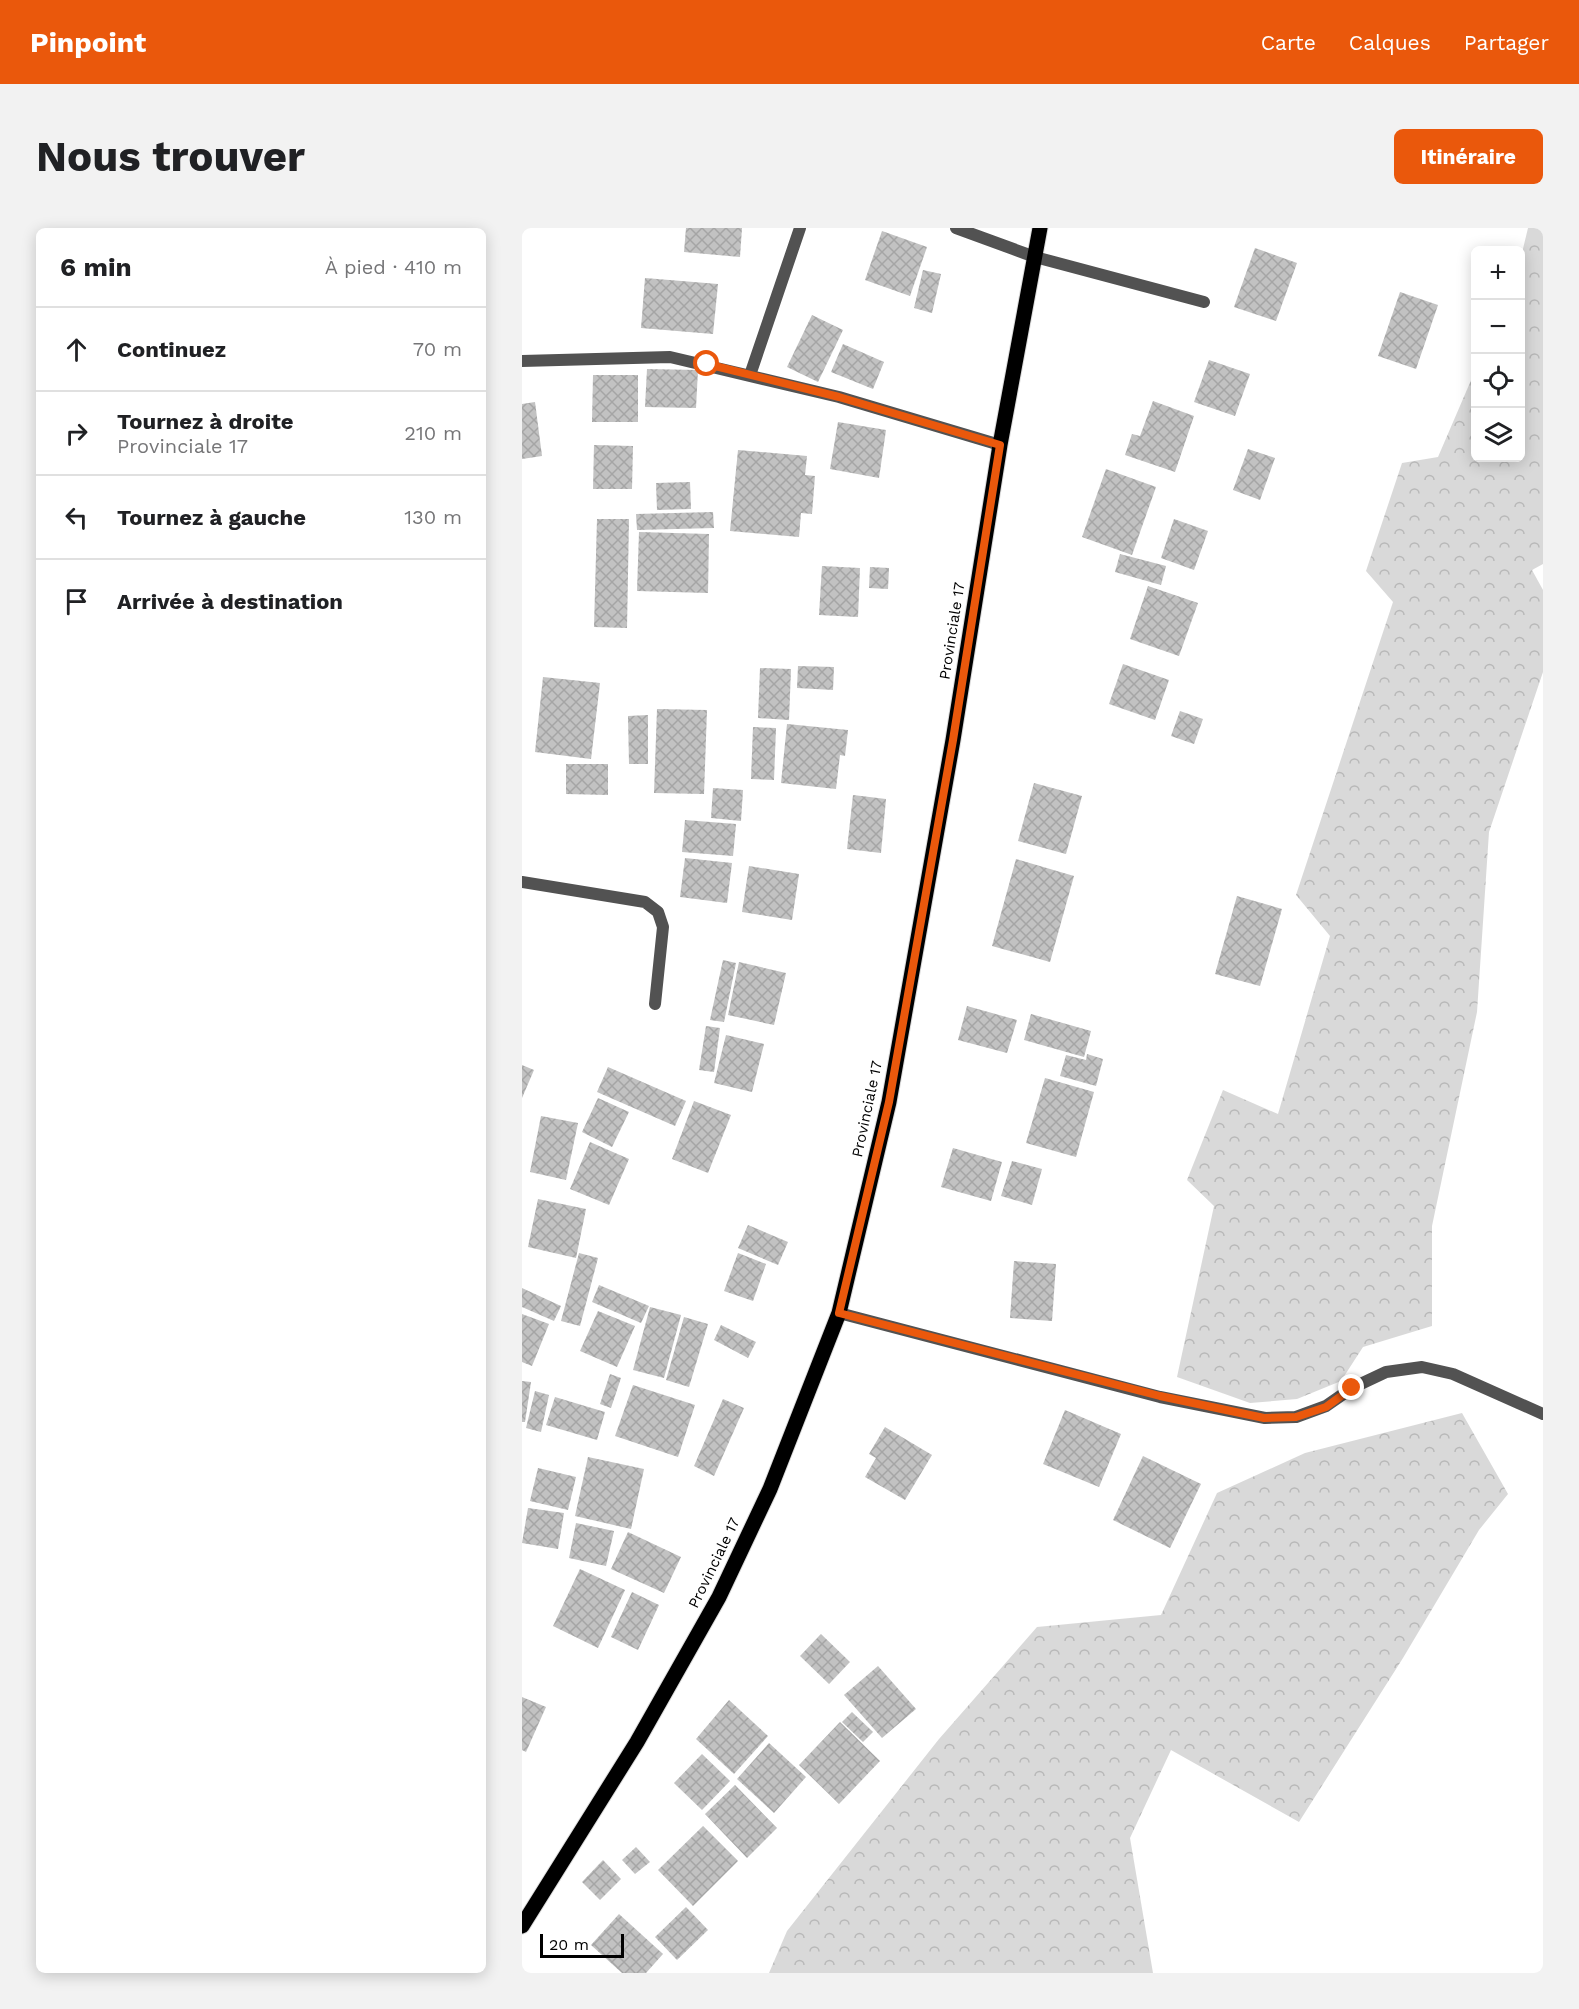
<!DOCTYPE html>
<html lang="fr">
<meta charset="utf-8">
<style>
:root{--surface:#fff;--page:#f2f2f2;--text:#202124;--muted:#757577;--line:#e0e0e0;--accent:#ea580c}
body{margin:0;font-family:"Work Sans",sans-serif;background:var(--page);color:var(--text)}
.controls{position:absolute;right:18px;top:18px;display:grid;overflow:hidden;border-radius:9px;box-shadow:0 3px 15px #0003}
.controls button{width:54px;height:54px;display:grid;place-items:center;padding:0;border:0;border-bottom:2px solid var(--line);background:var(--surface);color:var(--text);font:30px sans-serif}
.scale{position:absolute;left:18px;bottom:15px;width:84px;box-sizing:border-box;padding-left:6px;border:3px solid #000;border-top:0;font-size:16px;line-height:21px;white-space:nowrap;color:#000;-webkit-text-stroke:4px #fff;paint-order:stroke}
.stop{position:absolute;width:18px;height:18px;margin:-14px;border:4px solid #ea580c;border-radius:50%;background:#fff}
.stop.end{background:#ea580c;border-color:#fff;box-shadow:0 2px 6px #0008}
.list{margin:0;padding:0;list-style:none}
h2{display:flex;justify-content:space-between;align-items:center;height:78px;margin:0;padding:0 24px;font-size:26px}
h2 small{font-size:20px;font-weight:400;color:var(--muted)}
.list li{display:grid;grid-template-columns:39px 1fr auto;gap:18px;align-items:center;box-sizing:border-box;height:84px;padding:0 24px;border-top:2px solid var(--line)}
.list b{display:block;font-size:22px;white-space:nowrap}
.list p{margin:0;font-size:20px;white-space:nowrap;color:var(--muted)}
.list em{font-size:20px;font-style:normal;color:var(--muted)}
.icon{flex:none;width:33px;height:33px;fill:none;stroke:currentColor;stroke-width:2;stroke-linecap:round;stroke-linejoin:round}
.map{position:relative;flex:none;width:1021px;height:1745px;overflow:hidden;border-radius:9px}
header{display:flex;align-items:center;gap:36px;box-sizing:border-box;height:84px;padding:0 30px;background:var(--accent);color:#fff}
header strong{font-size:28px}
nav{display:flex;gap:33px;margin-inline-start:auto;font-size:21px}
.intro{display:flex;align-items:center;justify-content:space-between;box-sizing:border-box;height:144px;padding:0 36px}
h1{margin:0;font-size:42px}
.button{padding:15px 27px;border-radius:9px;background:var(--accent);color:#fff;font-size:21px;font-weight:700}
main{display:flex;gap:36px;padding:0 36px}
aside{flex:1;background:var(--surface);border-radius:9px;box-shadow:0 3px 15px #0003}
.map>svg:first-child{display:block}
</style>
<header>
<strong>Pinpoint</strong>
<nav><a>Carte</a><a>Calques</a><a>Partager</a></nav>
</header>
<div class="intro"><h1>Nous trouver</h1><a class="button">Itinéraire</a></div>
<main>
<aside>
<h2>6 min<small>À pied · 410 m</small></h2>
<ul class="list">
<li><svg class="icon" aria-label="ahead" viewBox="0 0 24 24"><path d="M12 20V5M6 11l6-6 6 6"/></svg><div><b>Continuez</b></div><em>70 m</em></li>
<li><svg class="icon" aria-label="right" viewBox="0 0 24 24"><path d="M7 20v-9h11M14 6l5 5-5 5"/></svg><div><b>Tournez à droite</b><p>Provinciale 17</p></div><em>210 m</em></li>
<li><svg class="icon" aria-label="left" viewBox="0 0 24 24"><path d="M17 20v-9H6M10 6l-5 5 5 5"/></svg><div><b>Tournez à gauche</b></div><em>130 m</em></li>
<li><svg class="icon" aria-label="arrive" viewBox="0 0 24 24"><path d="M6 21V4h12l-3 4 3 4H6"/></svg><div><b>Arrivée à destination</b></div></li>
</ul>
</aside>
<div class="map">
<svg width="1021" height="1745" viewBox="0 0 1021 1745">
<defs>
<pattern id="forest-crowns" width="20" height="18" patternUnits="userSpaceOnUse" patternTransform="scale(1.5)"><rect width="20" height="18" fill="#d9d9d9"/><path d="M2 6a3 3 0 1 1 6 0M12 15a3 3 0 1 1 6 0" fill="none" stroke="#b8b8b8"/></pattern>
<pattern id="building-cross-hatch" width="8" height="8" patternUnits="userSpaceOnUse" patternTransform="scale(1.5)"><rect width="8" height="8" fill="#c2c2c2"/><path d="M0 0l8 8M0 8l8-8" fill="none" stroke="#a5a5a5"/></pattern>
</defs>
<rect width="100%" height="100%" fill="#fff"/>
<g fill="url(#forest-crowns)">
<polygon points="1006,0 1021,0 1021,336 1010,342 1021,362 1021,444 967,604 955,784 910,998 910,1098 841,1119 819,1153 775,1171 728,1175 655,1149 692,978 665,952 701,862 756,886 808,708 774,667 871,374 844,343 880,235 916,229 953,143 954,230 999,230 999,29"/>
<polygon points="940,1185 986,1266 957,1302 881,1430 777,1594 649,1522 608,1610 631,1745 247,1745 265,1703 417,1511 515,1399 639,1387 695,1265 783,1225"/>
</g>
<g fill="url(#building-cross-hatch)">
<polygon points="164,0 220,0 218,29 162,24"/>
<polygon points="360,3 405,19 388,68 343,52"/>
<polygon points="733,20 775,35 754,93 712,79"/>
<polygon points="401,42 419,46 410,85 392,80"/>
<polygon points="123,50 196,56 191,106 119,100"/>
<polygon points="878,64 916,77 894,141 856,128"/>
<polygon points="290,87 321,102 296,154 265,139"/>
<polygon points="321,116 362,134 351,161 309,144"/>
<polygon points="687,132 728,146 713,188 672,174"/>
<polygon points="125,141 176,142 174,180 123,179"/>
<polygon points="71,147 116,147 116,194 70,194"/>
<polygon points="631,173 672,188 653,244 603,227 610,206 618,208"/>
<polygon points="13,174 20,228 0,231 0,176"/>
<polygon points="316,194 364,202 357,250 308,241"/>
<polygon points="72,217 111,218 110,261 71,261"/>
<polygon points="726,221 753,230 738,272 711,262"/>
<polygon points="216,222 285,228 283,247 293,248 290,286 279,285 277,309 208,303"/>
<polygon points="584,241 634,259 610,327 560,309"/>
<polygon points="168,254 169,281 135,282 134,255"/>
<polygon points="191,284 192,300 115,302 114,286"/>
<polygon points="75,291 107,291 105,400 72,399"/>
<polygon points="652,291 686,303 672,342 639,330"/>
<polygon points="117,304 187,306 186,365 115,363"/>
<polygon points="598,326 644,338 639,357 593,344"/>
<polygon points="300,338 338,340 336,389 297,387"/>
<polygon points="348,339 367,340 366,361 347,360"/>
<polygon points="626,358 676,375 657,428 608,411"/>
<polygon points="601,436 647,452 633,492 587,476"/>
<polygon points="276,438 312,439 311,462 275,460"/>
<polygon points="238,440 269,441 267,492 236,490"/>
<polygon points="21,449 78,455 69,531 13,524"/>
<polygon points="135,481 185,482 182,566 132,565"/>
<polygon points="658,483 681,491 672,516 649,508"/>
<polygon points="126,487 126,536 107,536 106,488"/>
<polygon points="265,496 326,502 323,528 318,527 314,561 259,555"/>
<polygon points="231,499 254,500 252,552 229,551"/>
<polygon points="44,536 86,536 86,567 44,566"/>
<polygon points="512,555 560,568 544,626 496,613"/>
<polygon points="191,560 221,562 219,593 189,590"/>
<polygon points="331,567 364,571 359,625 325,621"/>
<polygon points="163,592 214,596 211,628 160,624"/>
<polygon points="163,630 210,635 205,675 158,669"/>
<polygon points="494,631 552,648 528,734 470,718"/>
<polygon points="227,638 277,646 270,692 220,684"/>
<polygon points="715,668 760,681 738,758 693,746"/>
<polygon points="201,732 214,735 202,794 188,792"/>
<polygon points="217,734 264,745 252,797 206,787"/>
<polygon points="445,778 495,792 485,825 436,812"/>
<polygon points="509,786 569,803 562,829 502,812"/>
<polygon points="184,798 198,800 192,844 177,842"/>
<polygon points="204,807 242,816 230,864 192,855"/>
<polygon points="565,826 581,831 574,858 538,848 544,827 564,832"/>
<polygon points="0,837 12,842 0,870"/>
<polygon points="86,839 164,873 153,898 75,864"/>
<polygon points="523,850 572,864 554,929 504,915"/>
<polygon points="76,870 107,884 90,919 60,904"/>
<polygon points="172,873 209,887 186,945 150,931"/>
<polygon points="19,888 56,895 44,952 8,944"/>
<polygon points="68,914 107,931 87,977 48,961"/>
<polygon points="431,920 480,934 469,973 419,959"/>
<polygon points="490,933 520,941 510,977 479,968"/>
<polygon points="16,971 64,981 54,1030 6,1019"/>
<polygon points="226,997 266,1014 256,1037 216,1020"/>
<polygon points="57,1025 76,1030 58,1098 39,1093"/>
<polygon points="216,1025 244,1036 231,1073 202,1063"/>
<polygon points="492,1033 534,1036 530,1093 488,1090"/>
<polygon points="77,1057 127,1078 119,1095 70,1074"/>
<polygon points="0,1060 39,1078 32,1093 0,1079"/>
<polygon points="128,1079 159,1087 142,1150 111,1142"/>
<polygon points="76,1083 113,1098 95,1139 58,1123"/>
<polygon points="0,1086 27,1096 10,1138 0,1134"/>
<polygon points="162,1089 186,1096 167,1159 144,1152"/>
<polygon points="199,1097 234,1114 226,1130 192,1112"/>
<polygon points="88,1146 99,1150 89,1180 78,1176"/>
<polygon points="0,1153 9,1154 3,1194 0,1194"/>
<polygon points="111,1157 173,1177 156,1229 93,1208"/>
<polygon points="13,1163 27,1167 19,1204 4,1200"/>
<polygon points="33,1169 83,1184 75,1212 24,1197"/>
<polygon points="201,1171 222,1180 192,1248 172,1238"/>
<polygon points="543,1182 599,1206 577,1259 521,1236"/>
<polygon points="363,1199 410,1227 383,1272 343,1249 354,1230 347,1226"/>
<polygon points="621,1228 679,1256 648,1320 591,1292"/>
<polygon points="66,1229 122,1241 109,1301 53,1288"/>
<polygon points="16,1240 54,1249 46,1282 8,1273"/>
<polygon points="6,1280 42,1285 36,1321 0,1315"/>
<polygon points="54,1295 92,1303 84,1338 47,1330"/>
<polygon points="106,1304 159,1329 142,1365 89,1341"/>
<polygon points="58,1341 103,1362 76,1420 31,1398"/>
<polygon points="110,1364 137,1377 116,1422 89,1409"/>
<polygon points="299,1406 328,1434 307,1456 278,1428"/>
<polygon points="356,1438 394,1481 360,1510 322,1467"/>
<polygon points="0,1469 24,1479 4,1524 0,1522"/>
<polygon points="207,1472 246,1508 212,1546 174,1511"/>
<polygon points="330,1484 351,1504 341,1514 320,1494"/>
<polygon points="318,1494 358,1533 317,1576 277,1537"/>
<polygon points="247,1515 284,1549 252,1585 215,1551"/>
<polygon points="180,1526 208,1553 180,1582 152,1555"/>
<polygon points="213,1557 255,1600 225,1630 183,1586"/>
<polygon points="181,1598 216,1633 171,1678 136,1642"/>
<polygon points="114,1619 128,1634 113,1646 100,1632"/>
<polygon points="81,1632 99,1651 78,1672 60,1654"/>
<polygon points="164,1679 186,1702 155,1732 133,1709"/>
<polygon points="97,1686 141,1726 124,1745 100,1745 69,1717"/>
</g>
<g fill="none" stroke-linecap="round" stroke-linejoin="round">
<g stroke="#dbdbdb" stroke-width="17">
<polyline id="primary" points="0,1698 115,1514 197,1369 248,1261 317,1085 367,874 431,512 478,217 518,0"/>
</g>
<g stroke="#525252" stroke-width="12">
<polyline points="434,0 513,29 682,74"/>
<polyline points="0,133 148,129 317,169 478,217"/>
<polyline points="228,147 278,0"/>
<polyline points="0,654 123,674 136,684 141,699 133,776"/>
<polyline points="317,1085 638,1169 743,1190 774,1189 804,1178 830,1160 864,1144 900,1139 931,1146 1021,1186"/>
</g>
<use href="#primary" stroke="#000" stroke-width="15"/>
</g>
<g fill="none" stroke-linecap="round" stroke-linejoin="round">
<polyline stroke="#ea580c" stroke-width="8" points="185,136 317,169 478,217 431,512 367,874 317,1085 638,1168 742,1190 774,1189 804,1179 830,1160"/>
</g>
<g text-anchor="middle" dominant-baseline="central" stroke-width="5" stroke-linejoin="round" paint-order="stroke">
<g font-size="15" fill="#000" stroke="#fff">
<text transform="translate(430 403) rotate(-81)">Provinciale 17</text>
<text transform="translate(345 881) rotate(-78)">Provinciale 17</text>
<text transform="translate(192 1335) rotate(-64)">Provinciale 17</text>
</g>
</g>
</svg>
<div class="controls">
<button>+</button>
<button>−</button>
<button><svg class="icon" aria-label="locate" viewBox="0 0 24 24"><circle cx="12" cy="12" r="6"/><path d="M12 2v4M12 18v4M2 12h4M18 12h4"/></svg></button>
<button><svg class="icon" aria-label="layers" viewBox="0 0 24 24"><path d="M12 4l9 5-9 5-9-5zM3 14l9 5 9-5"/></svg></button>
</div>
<div class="scale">20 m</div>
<div class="stop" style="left:185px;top:136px"></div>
<div class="stop end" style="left:830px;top:1160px"></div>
</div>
</main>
